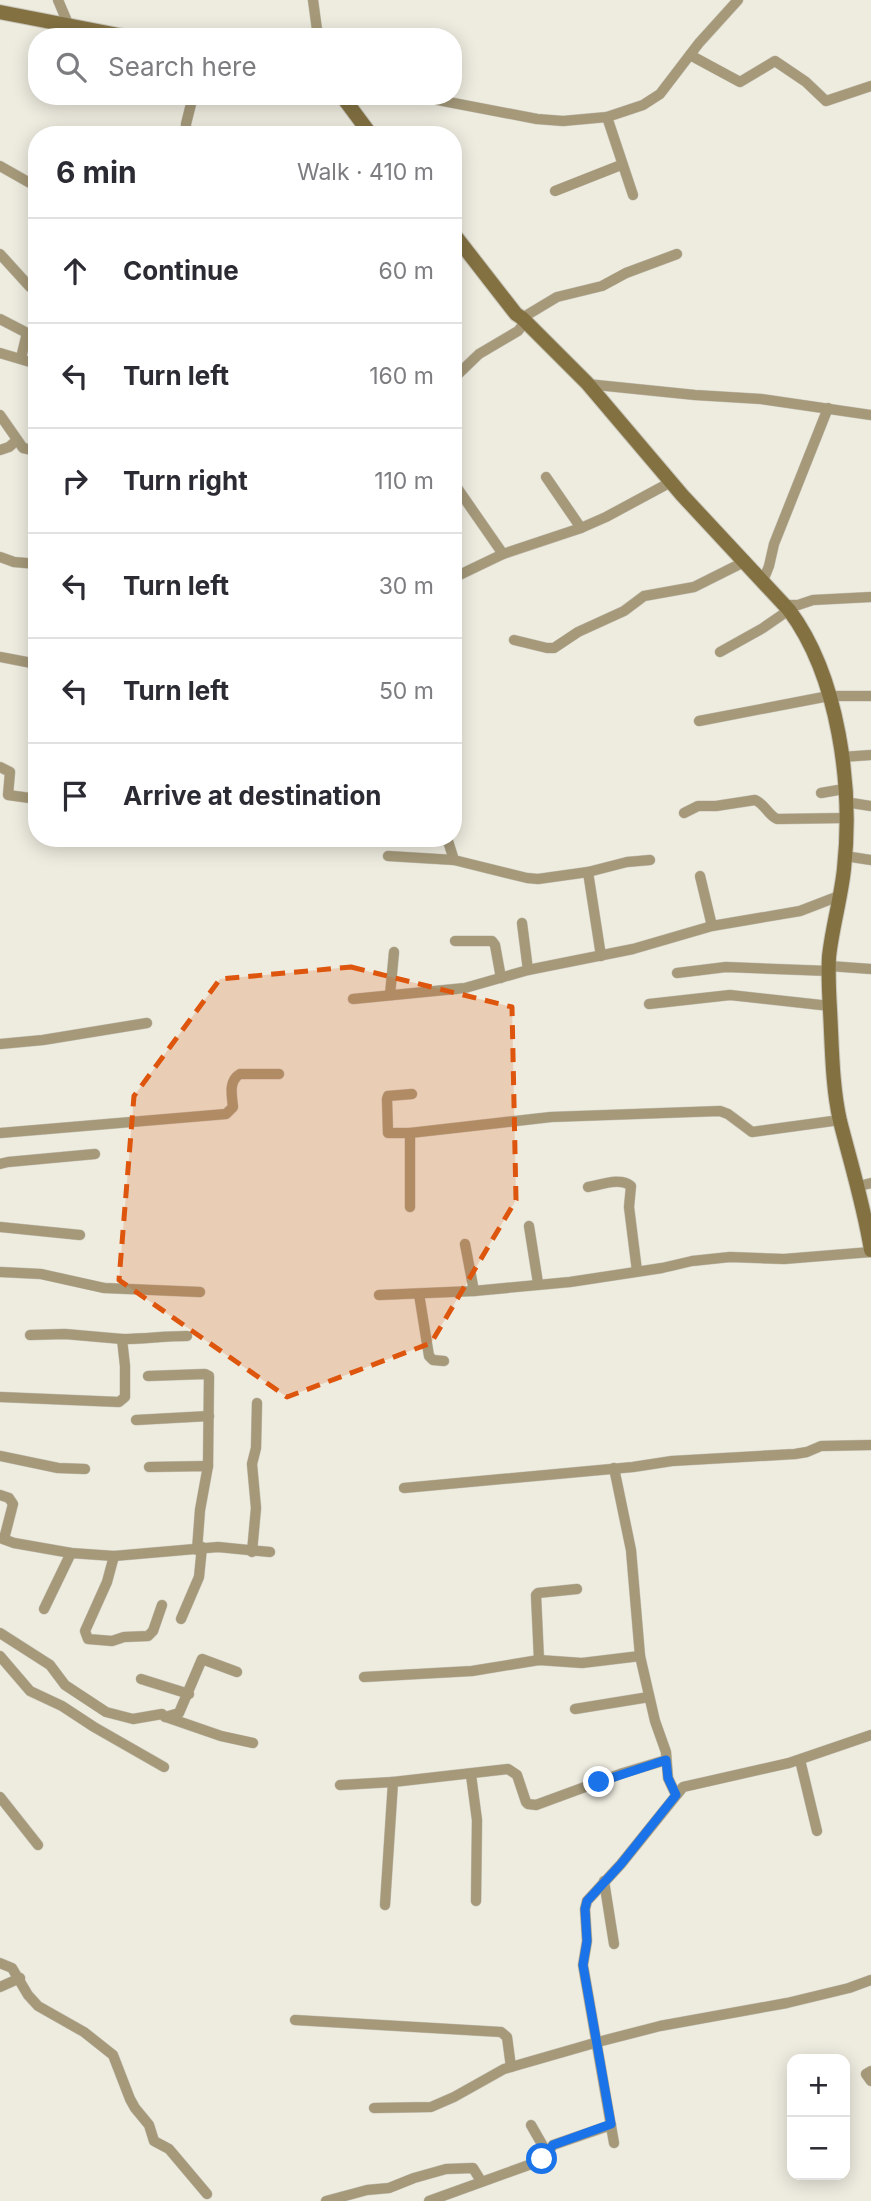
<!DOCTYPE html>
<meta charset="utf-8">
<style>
:root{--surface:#fff;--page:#f7f7f7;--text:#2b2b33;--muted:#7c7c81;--line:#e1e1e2}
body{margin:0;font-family:Inter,sans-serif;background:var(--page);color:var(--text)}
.controls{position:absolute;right:21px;bottom:21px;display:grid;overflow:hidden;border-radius:14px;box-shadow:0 4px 18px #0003}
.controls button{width:63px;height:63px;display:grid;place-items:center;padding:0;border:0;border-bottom:2px solid var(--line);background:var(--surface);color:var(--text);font:35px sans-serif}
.stop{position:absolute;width:21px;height:21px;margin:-16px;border:5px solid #1a73e8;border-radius:50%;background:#fff}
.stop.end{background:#1a73e8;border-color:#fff;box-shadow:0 2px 7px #0008}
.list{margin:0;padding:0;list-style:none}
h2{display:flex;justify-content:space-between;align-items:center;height:91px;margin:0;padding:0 28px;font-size:30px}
h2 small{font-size:23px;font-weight:400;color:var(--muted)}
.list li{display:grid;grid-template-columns:46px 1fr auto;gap:21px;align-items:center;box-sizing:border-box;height:105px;padding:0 28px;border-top:2px solid var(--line)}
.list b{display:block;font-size:26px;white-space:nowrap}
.list em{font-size:23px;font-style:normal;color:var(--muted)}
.icon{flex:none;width:38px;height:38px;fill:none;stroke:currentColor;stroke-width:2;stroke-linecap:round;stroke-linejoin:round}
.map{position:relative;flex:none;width:871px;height:2201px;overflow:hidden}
.search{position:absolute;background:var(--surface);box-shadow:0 4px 18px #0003;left:28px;top:28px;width:434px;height:77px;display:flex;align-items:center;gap:18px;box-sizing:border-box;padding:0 24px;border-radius:28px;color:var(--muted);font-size:26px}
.panel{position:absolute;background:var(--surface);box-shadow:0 4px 18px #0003;left:28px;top:126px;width:434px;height:721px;border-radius:28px}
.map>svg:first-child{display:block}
</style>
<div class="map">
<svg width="871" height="2201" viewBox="0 0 871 2201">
<rect width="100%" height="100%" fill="#eeebdf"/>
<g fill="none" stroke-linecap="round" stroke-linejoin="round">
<g stroke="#c9c6bb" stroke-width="11">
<g id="street">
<polyline points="58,0 69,26"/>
<polyline points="313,0 318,37"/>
<polyline points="690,55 740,82 775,61 806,82 826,101 871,86"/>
<polyline points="417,96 537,119 563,121 607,117 643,105 660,94 699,43 738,0"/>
<polyline points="607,117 633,195"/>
<polyline points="186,135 186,124 193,96"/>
<polyline points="0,166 37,187"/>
<polyline points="555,191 621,165"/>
<polyline points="0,254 30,287"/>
<polyline points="0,319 27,333 21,358"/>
<polyline points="0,353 37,364"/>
<polyline points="453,379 479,354 518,331 522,326 522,318 557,297 602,286 626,273 677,254"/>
<polyline points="587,384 695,395 761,399 871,415"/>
<polyline points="0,415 23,448 37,451"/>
<polyline points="0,450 9,447 17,440"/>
<polyline points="546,477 581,528"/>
<polyline points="453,482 503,554"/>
<polyline points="0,557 14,562 37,564"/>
<polyline points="453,578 503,554 581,528 606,517 671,482"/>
<polyline points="763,581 769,566 774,544 828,408"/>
<polyline points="785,605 798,605 813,600 871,597"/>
<polyline points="514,640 547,648 554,648 578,632 624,611 644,596 694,587 746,561"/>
<polyline points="720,652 763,628 789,610"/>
<polyline points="0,657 37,664"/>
<polyline points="699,721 829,696 871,696"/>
<polyline points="842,757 871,755"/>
<polyline points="0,767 10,772 8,795 37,799"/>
<polyline points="821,793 844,789"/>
<polyline points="845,802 871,806"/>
<path d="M684,813L698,806H716L755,800C764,803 768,815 777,819L845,818"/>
<polyline points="447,838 454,860 527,878 538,879 588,872 601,956"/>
<polyline points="388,856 454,860"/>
<polyline points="845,856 871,860"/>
<polyline points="588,872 627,862 650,860"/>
<polyline points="700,876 712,926"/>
<polyline points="522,923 528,970"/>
<polyline points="455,941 492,941 495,945 501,978"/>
<polyline points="829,966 871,969"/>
<polyline points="677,973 726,967 829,971"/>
<polyline points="390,995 394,952"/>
<polyline points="353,999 465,988 528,970 633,949 712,926 800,911 839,896"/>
<polyline points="649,1004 730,995 830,1006"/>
<polyline points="0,1044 43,1040 147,1023"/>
<path d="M0,1133L226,1114L233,1107C232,1096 228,1081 240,1074H279"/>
<polyline points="410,1133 388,1133 387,1099 388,1096 412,1094"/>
<polyline points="0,1164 8,1162 95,1154"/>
<polyline points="859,1186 871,1183"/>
<path d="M588,1187C601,1185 620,1177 631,1186L629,1207L637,1271"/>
<polyline points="410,1207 410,1133 551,1117 720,1111 728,1114 752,1132 840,1120"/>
<polyline points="529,1226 538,1283"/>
<polyline points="0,1227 80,1235"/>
<polyline points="465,1244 474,1291"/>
<polyline points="0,1272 41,1274 104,1288 200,1292"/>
<polyline points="419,1294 429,1356 433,1360 444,1361"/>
<polyline points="379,1295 474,1291 570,1282 662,1268 692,1261 730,1257 784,1259 871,1252"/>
<polyline points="30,1335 65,1334 122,1339"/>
<polyline points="148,1376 205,1374 209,1376 208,1466"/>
<path d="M0,1397L119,1402L125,1397V1366L122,1339C144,1339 165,1336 187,1336"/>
<polyline points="136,1420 209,1416"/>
<polyline points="0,1456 58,1468 85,1469"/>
<polyline points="149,1467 208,1466 200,1510 197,1550"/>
<polyline points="614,1468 631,1550 640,1656 655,1721 666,1752 668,1778 676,1795"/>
<polyline points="404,1488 633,1467 672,1461 795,1454 807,1452 821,1446 871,1445"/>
<polyline points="0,1495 9,1498 13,1504 4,1539"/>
<polyline points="0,1538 14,1543 71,1553 114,1556 218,1547 270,1552"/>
<polyline points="252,1552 256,1508 252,1464 256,1448 257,1403"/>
<polyline points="114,1556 107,1582 85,1631 88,1639 112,1641 124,1637 148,1636 153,1631 162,1605"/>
<polyline points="44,1609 71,1553"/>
<polyline points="181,1619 199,1577 202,1547"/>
<polyline points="0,1633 50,1665 65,1685 106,1712 133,1719 162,1714 165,1717 179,1713 202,1659 237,1672"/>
<polyline points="0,1656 30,1691 62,1706 94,1727 164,1767"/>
<polyline points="539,1660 536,1595 538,1593 577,1589"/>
<polyline points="364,1677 472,1671 539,1660 582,1663 640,1656"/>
<polyline points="141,1679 189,1694"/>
<polyline points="575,1709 649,1697"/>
<polyline points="166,1717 221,1736 253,1743"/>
<polyline points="800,1760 817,1831"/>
<polyline points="471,1775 477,1820 476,1901"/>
<polyline points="340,1785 393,1782"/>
<polyline points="0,1797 38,1845"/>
<polyline points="604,1881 614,1944"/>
<polyline points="385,1905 393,1782 508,1769 517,1775 526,1802 528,1804 536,1805 623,1773 666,1760"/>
<polyline points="0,1963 12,1968 28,1995 38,2006 84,2032 113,2055 130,2099 135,2108 149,2125 154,2141 169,2149 207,2194"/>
<polyline points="0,1987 20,1978"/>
<polyline points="295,2020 501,2032 507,2037 511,2067"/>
<polyline points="871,2071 866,2074 871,2081"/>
<polyline points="374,2108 431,2107 454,2097 504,2069 598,2042 660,2026 787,2003 849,1988 871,1980"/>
<polyline points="531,2125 547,2153"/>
<polyline points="614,2143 583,1965 587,1941 585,1909 587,1901 621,1864 683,1787 789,1763 871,1735"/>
<polyline points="326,2201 367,2190 389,2188 414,2178 446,2169 473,2168 481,2181"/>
<polyline points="429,2201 537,2162 545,2157 553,2145 611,2125"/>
</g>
</g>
<g stroke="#c9c6bb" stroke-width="16">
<g id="secondary">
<polyline points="0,12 129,37"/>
<polyline points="342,96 371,135"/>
<path d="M453,233L516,314L522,318L587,383L682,495L789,610C839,677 853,787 844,869C841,898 832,928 829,957C828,975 829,993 830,1010C832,1046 832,1086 840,1121C851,1164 864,1206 871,1250"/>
</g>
</g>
<use href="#street" stroke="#a5997a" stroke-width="10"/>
<use href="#secondary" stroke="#837142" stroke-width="14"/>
</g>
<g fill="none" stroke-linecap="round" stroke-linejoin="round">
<polyline stroke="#1a73e8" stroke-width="9" points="542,2159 553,2145 611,2124 583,1965 587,1941 585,1909 587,1901 621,1864 676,1795 668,1778 666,1760 599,1782"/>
</g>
<path fill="#de560d" fill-opacity="0.2" stroke="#de560d" stroke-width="5" stroke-dasharray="14 9" stroke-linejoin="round" d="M351,967L512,1007L516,1200L431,1343L287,1397L119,1280L134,1096L220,979Z"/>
</svg>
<div class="controls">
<button>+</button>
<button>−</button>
</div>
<div class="stop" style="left:542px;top:2159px"></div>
<div class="stop end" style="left:599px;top:1782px"></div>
<div class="search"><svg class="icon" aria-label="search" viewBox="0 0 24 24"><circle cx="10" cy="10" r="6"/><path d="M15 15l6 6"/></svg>Search here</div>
<section class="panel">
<h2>6 min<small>Walk · 410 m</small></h2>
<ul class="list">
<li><svg class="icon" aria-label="ahead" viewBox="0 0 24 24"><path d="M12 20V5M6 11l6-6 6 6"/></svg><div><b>Continue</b></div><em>60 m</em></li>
<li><svg class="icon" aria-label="left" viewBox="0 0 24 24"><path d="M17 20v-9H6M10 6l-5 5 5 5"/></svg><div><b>Turn left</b></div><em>160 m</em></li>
<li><svg class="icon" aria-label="right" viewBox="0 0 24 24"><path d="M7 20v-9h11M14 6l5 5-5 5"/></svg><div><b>Turn right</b></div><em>110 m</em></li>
<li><svg class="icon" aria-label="left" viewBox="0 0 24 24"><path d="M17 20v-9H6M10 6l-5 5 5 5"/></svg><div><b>Turn left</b></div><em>30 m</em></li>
<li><svg class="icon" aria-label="left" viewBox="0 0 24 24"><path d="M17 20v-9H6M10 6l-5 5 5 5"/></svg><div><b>Turn left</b></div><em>50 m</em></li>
<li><svg class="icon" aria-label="arrive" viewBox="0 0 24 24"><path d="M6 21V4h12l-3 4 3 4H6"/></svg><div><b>Arrive at destination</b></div></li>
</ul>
</section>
</div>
